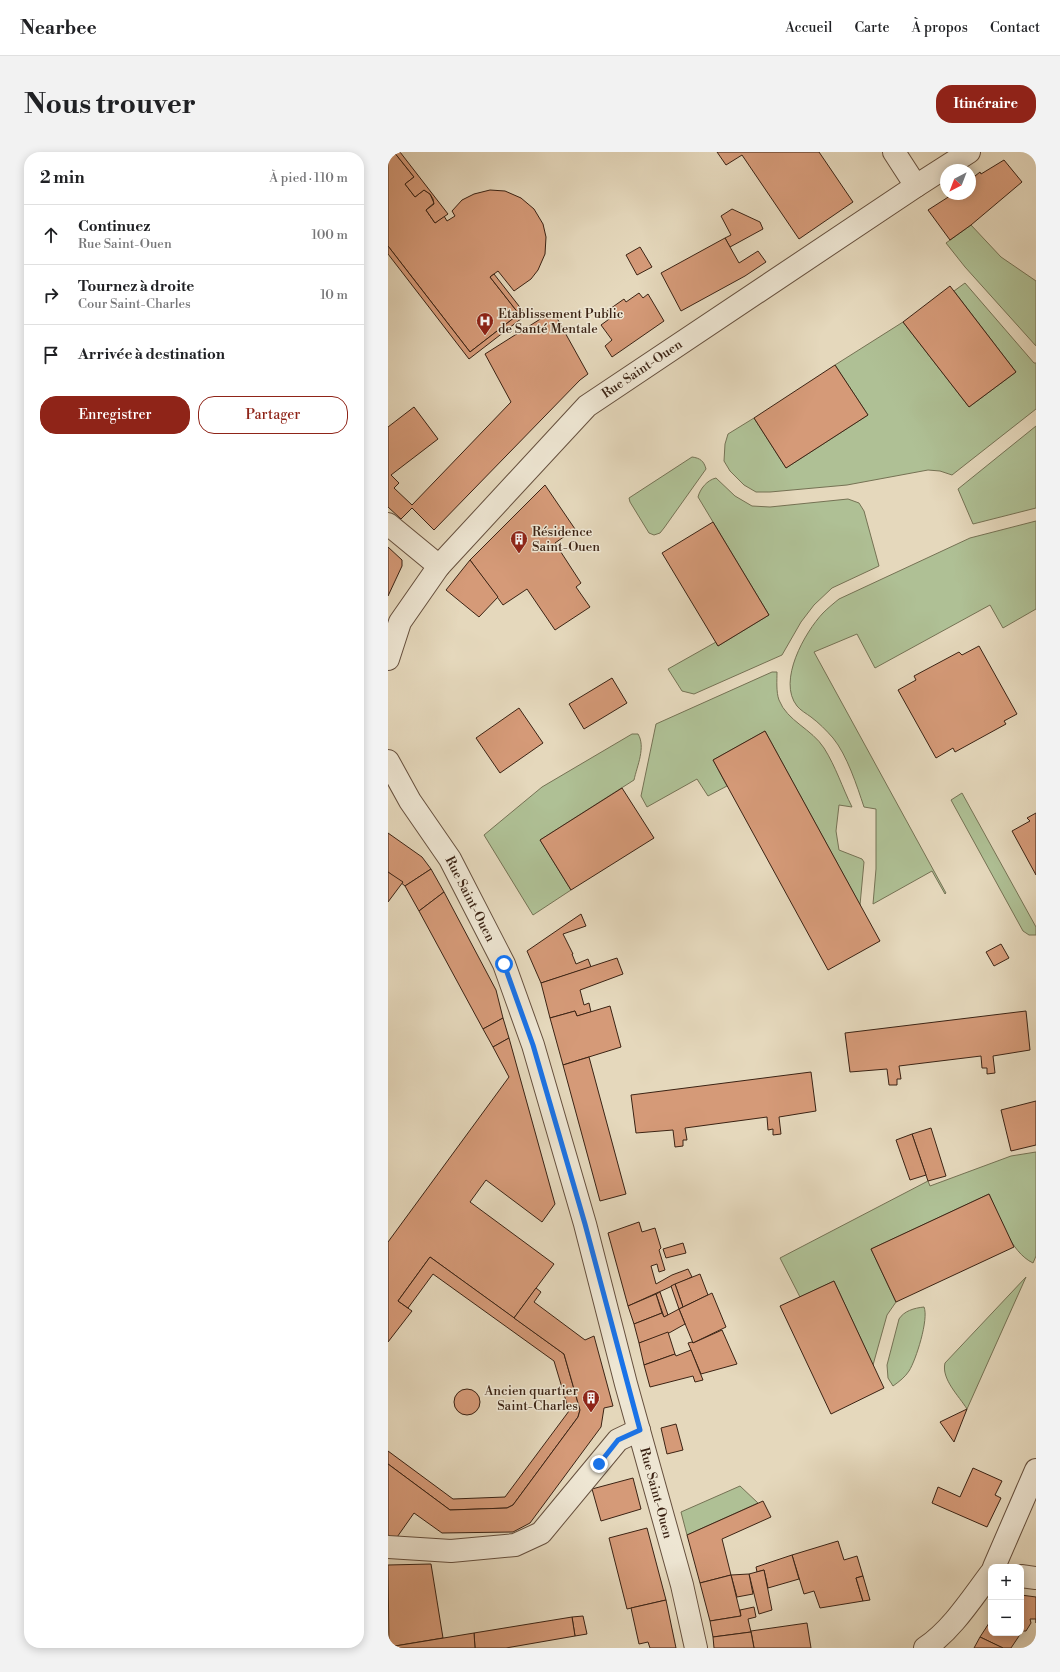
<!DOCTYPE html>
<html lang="fr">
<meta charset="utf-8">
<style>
:root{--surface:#fff;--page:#f2f2f2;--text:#202124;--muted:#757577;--line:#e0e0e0;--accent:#8f2418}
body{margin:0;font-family:"Libre Bodoni",serif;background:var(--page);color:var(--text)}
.controls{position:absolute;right:12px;bottom:12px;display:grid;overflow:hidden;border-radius:8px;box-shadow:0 2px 10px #0003}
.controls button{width:36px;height:36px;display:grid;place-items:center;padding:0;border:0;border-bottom:1px solid var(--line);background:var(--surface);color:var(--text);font:20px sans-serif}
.compass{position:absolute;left:552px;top:12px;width:36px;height:36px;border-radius:50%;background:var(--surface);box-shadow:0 2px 10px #0003;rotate:222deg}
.stop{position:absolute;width:12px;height:12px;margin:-9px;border:3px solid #1a73e8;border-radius:50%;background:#fff}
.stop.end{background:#1a73e8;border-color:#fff;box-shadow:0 1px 4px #0008}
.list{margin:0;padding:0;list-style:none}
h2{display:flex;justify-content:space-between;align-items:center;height:52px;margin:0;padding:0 16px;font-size:17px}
h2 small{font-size:13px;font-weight:400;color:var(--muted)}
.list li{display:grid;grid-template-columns:26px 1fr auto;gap:12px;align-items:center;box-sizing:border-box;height:60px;padding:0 16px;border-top:1px solid var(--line)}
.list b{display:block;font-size:15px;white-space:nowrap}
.list p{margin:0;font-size:13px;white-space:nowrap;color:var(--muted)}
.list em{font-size:13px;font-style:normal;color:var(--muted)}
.actions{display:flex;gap:8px;padding:12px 16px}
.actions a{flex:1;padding:9px 0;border:1px solid var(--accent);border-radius:16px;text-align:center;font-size:14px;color:var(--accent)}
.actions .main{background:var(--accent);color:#fff}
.icon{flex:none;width:22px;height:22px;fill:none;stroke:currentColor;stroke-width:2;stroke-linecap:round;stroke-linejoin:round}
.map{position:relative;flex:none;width:648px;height:1496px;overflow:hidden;border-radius:16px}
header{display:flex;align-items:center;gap:24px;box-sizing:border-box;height:56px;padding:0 20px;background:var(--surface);border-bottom:1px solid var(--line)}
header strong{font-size:19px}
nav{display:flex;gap:22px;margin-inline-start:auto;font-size:14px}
.intro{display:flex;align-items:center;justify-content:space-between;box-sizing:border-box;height:96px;padding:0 24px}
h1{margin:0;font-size:28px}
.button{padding:10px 18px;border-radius:16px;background:var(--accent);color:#fff;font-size:14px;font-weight:700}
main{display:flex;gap:24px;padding:0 24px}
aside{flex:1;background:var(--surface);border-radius:16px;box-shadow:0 2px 10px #0003}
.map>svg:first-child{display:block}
</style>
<header>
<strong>Nearbee</strong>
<nav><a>Accueil</a><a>Carte</a><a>À propos</a><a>Contact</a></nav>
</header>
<div class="intro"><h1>Nous trouver</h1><a class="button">Itinéraire</a></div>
<main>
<aside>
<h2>2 min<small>À pied · 110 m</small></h2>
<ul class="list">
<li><svg class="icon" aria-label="ahead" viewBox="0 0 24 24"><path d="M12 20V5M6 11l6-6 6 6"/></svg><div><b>Continuez</b><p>Rue Saint-Ouen</p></div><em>100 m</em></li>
<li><svg class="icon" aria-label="right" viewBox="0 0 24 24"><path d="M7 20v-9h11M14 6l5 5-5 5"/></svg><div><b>Tournez à droite</b><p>Cour Saint-Charles</p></div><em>10 m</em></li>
<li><svg class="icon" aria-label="arrive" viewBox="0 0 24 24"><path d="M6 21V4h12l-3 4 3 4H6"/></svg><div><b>Arrivée à destination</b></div></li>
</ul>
<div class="actions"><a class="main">Enregistrer</a><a>Partager</a></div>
</aside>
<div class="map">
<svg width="648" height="1496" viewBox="0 0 648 1496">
<rect width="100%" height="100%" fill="#e5d8bc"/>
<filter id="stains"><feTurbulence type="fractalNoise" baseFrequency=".005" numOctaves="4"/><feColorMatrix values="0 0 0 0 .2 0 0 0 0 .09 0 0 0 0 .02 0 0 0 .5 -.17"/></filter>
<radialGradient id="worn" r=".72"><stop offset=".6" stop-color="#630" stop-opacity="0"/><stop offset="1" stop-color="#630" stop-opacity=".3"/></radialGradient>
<g fill="#afc095" stroke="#757254">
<polygon points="583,73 613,105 648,129 648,194 577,115 558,91"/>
<polygon points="577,131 646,211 648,211 648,257 564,323 552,319 540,318 459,333 382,340 368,340 356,333 342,319 336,309 337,292 340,282 366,266 398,316 480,263 447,213 515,170 581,255 628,220 566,139"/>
<polygon points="648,274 648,356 585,372 570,337"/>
<path d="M304,305C312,306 316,309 318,317L276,376L272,381L266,383L261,381L242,350L241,346Z"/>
<path d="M328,326L347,344L364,354L382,355L460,347L471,351L476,359L491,414L444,436L426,453L413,470L394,503L306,542L294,539L280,517L328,490L330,494L381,463L310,345C312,337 319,328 328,326Z"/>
<path d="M648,369V457L615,476L602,453L487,516L469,482L426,500L558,741L557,742L544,719L485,752L488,717V657L476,655C469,634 459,603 445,586C438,578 431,571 423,565C419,562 412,558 409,554C389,529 417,480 435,461C440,456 446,451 451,447L582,386Z"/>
<path d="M384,520H389C389,528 388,540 391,548C399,569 424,577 436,596C448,615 454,635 464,655L451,653L448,679L451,698L474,707L476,710L472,753L377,579L325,608L339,634L320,644L309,627L259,655L253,644L268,572Z"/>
<path d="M244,582H250C258,595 249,614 246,628L152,688L183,738L145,763L96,683L154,635Z"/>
<polygon points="574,641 648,775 648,783 641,783 635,779 563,648"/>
<path d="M648,1000V1104L645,1111C622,1100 611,1064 601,1042L483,1097L508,1150L499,1163L485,1213L446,1129L412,1145L392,1106L540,1029L542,1034L623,1004Z"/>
<path d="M638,1125L579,1257C571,1244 553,1227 557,1211Z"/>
<path d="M536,1155C541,1167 528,1208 521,1219C517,1225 512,1229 505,1234L500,1226L499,1213L511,1167C516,1159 526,1156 536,1155Z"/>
<polygon points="352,1334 370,1351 299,1383 293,1360"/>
</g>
<g fill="#d59a78" stroke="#3b2314">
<polygon points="0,0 6,0 26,25 17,32 27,45 36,38 42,42 46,51 38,58 47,71 56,64 59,69 67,64 64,59 74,48 86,42 102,38 117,39 133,46 146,57 155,72 158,85 157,102 150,118 143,127 126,139 110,119 102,125 131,162 82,200 0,94"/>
<polygon points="6,0 12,0 60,62 47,71 38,58 46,52 45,47 42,42 36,38 27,45 17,32 26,25"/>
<polygon points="329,0 431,0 465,50 411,87 354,3 338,13"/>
<polygon points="616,8 634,30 583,73 562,88 540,58 565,42 582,42 582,28 592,20 593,22"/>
<polygon points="344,57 372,70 375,77 342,95 337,86 343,83 333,64"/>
<polygon points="337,86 351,111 370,99 378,110 357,124 293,159 273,121"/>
<polygon points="0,94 82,200 131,162 102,125 106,122 138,163 81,207 0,102"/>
<polygon points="252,95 264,115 249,123 238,103"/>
<polygon points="562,134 628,220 581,255 515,170"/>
<polygon points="251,141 255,146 260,142 276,169 224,205 217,194 224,188 213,173 224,165 219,159 236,147 238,150"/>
<polygon points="165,159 200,222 192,228 46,378 24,356 13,367 0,355 0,275 26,255 50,287 3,323 11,331 6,336 24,353 123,250 97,202"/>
<polygon points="447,213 480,263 398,316 366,266"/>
<polygon points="157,333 187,377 167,391 193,431 188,435 202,455 167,478 139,437 115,453 82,408"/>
<polygon points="325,370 381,463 330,494 274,401"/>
<polygon points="0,395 14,408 14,414 0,444"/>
<polygon points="82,408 110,445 91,465 58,438"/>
<polygon points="591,494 629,562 616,569 618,572 567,600 565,596 548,606 510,538 528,528 526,524 571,500 574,503"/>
<polygon points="224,526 239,551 196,577 181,552"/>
<polygon points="131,556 155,591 112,621 88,586"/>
<polygon points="377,579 492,789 440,818 325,608"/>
<polygon points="234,636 266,686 183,738 152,688"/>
<polygon points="648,661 648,723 624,679 642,669 639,666"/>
<polygon points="0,681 34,705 43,717 17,734 0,720"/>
<polygon points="43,717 56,740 31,759 17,734"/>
<polygon points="0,720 15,730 0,750"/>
<polygon points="56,740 108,838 115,866 95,877 31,759"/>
<polygon points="193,762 198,774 175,782 185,802 184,802 188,812 200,807 203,815 153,831 139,799"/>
<polygon points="613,792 621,806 606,814 598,800"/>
<polygon points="229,806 235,822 192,838 196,853 201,851 203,860 189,864 187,859 162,866 153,831"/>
<polygon points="222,854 233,895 175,913 162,866 187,859 189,864"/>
<polygon points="638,859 642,898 605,904 607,921 599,922 599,916 594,916 593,904 511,914 513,927 509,927 509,933 501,933 499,917 462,920 457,881"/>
<polygon points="115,866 121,886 105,895 95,877"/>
<polygon points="121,886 167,1052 154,1070 98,1028 82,1050 166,1112 126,1166 42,1105 10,1149 24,1159 0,1190 0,1090 121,925 105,895"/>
<polygon points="201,905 238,1042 212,1049 175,913"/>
<polygon points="423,920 428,959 391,965 393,982 385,983 385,977 380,978 379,965 297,976 299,988 295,988 295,994 287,995 285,978 248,981 243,943"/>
<polygon points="648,949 648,993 623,999 613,958"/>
<polygon points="543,976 558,1024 540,1029 524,982"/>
<polygon points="524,982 538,1023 522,1028 508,988"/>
<polygon points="601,1042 626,1095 508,1150 483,1097"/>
<polygon points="251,1070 254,1080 267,1076 273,1096 271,1098 277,1118 271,1120 269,1112 263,1114 268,1132 284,1123 300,1117 304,1125 240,1154 220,1081"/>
<polygon points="295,1091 298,1101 278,1106 275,1097"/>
<polygon points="42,1105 176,1202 192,1258 190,1265 125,1353 119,1356 62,1358 0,1312 0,1299 65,1347 117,1345 181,1259 166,1209 45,1122 20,1156 10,1149"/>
<polygon points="312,1122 320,1143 295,1155 287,1132"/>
<polygon points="446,1129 496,1236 443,1262 392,1154"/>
<polygon points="287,1132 295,1155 291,1157 283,1134"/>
<polygon points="148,1136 153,1140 146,1150 197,1188 206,1184 225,1254 216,1256 213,1275 142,1371 125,1380 54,1381 26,1361 7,1388 0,1383 0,1312 62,1358 119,1356 125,1353 190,1265 192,1258 176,1202 126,1166"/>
<polygon points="272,1140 280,1163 276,1165 268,1142"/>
<polygon points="324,1141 338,1175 305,1191 291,1157"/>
<polygon points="268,1142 274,1161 246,1172 240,1154"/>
<polygon points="291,1157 297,1172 281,1181 251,1191 246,1172 274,1161 276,1165"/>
<polygon points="334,1178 349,1212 313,1222 300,1191 304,1190 305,1191"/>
<polygon points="280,1180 287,1202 256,1213 251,1191"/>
<polygon points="303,1198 315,1228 307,1230 305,1224 262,1235 256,1213 287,1202 288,1204"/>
<circle cx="79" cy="1250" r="13"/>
<polygon points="579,1257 566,1290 552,1270"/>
<polygon points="288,1272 295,1298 279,1302 273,1276"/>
<polygon points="585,1316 614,1329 607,1343 613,1346 599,1375 544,1351 550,1335 572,1345"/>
<polygon points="245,1326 253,1357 213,1369 204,1337"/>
<polygon points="375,1349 383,1365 334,1387 343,1423 312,1431 299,1383"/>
<polygon points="259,1376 278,1448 239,1457 221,1386"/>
<polygon points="450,1389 456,1408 469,1404 475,1424 468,1426 475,1449 432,1456 426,1439 416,1442 404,1403"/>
<polygon points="404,1403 411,1427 380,1436 376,1418 369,1420 368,1415"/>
<polygon points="43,1412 55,1486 1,1495 0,1413"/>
<polygon points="376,1418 384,1458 371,1462 361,1422"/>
<polygon points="361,1422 365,1442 349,1445 343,1423"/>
<polygon points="343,1423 353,1464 322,1469 312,1431"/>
<polygon points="475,1424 482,1448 475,1449 468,1426"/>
<polygon points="633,1443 648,1445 648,1471 648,1467 642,1467 643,1471 638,1479 634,1479 633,1481"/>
<polygon points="278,1448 288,1496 262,1496 260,1490 251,1492 243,1456"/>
<polygon points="366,1455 368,1465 360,1467 363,1480 325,1485 322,1469 353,1464 352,1458"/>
<polygon points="195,1464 199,1482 187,1484 184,1465"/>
<polygon points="184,1465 187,1484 118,1496 87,1496 86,1481"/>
<polygon points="603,1468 603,1481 633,1481 623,1496 615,1496 592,1485"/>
<polygon points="419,1471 423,1496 366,1496 363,1479"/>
<polygon points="363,1480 366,1496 326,1496 325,1485"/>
<polygon points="86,1481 87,1496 1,1496 1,1495"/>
<polygon points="592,1485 615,1496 586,1496"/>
</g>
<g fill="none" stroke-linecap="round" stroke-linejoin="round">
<g stroke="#66503e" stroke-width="24">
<g id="minor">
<polyline points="506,0 528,34"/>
<polyline points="0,372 51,414"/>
<polyline points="0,507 12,470 51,414 199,254 528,34 581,0"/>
<polyline points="0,609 22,649 62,707 116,812 145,893 197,1072 238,1232 294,1433 308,1496"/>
<polyline points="0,1395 63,1399 127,1393 153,1381 230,1288 251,1278"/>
<polyline points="606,1415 648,1318"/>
<polyline points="633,1424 648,1426"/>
<path d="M537,1496C564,1478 584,1446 603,1421"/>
</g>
</g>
<use href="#minor" stroke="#eee6d3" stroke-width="22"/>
</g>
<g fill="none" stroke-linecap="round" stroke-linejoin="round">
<polyline stroke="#1a73e8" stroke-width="5" points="116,812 145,893 197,1072 252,1278 230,1288 211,1312"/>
</g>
<defs>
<g id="hospital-pin" transform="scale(0.9)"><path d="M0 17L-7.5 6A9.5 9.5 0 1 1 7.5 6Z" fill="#8f2418" stroke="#eee6d3"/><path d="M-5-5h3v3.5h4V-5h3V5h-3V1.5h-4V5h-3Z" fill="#fff"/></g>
<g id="building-pin" transform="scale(0.9)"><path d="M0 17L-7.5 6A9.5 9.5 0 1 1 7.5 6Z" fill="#8f2418" stroke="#eee6d3"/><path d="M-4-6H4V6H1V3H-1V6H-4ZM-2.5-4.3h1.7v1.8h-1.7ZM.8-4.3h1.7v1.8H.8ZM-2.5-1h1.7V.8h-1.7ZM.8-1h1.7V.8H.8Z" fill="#fff"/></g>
</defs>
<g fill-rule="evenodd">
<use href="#hospital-pin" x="97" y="169"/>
<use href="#building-pin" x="131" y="387"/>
<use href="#building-pin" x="203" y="1246"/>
</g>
<g text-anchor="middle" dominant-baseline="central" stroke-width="3" stroke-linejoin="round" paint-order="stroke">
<g font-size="13" fill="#3b2314" stroke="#eee6d3" text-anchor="start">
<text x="110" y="162">Etablissement Public<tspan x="110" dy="15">de Santé Mentale</tspan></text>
<text x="144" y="380">Résidence<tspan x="144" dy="15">Saint-Ouen</tspan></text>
<text x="190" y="1239" text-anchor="end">Ancien quartier<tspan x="190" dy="15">Saint-Charles</tspan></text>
</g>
<g font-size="13" fill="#3b2314" stroke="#eee6d3">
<text transform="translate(254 217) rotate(-34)">Rue Saint-Ouen</text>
<text transform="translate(82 747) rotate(63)">Rue Saint-Ouen</text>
<text transform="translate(268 1341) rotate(75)">Rue Saint-Ouen</text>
</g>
</g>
<rect width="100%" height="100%" filter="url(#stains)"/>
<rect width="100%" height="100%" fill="url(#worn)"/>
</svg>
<div class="controls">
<button>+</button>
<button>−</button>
</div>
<svg class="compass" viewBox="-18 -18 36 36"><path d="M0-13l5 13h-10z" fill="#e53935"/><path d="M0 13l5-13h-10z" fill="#757577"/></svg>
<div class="stop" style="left:116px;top:812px"></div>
<div class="stop end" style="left:211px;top:1312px"></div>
</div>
</main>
